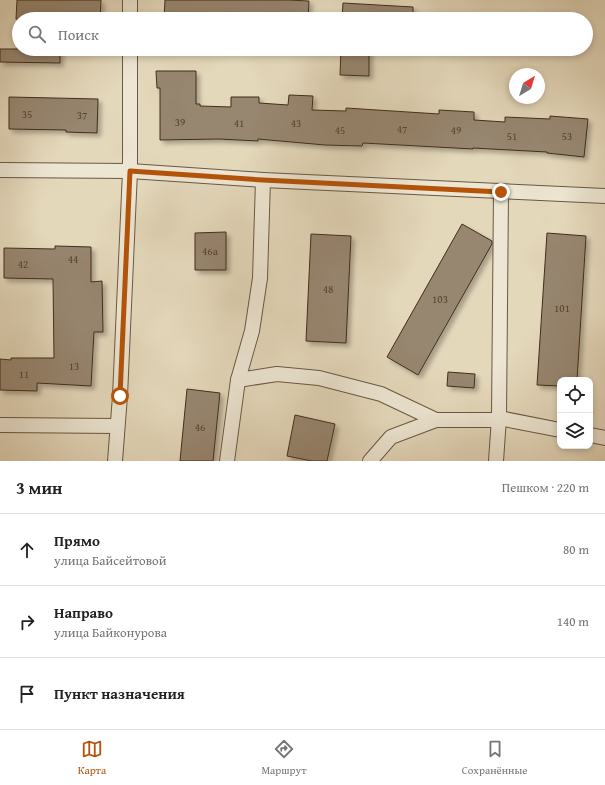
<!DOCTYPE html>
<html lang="ru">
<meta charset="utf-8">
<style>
:root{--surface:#fff;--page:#f6f6f6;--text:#222;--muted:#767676;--line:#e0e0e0;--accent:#b45309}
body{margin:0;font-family:"Gentium Book Plus",serif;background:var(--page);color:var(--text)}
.controls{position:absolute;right:12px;bottom:12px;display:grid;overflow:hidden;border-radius:8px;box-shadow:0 2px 6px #0003}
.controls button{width:36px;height:36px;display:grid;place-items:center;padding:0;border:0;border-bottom:1px solid var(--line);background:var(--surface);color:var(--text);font:20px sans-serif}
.compass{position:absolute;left:509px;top:68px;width:36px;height:36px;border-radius:50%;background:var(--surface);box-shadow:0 2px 6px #0003;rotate:38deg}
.stop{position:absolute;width:12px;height:12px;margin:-9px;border:3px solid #b45309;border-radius:50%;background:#fff}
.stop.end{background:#b45309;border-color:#fff;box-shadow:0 1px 4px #0008}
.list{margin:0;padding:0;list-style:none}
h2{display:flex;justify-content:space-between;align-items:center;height:52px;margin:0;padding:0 16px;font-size:17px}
h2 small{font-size:13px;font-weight:400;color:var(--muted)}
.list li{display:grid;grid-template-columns:26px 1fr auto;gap:12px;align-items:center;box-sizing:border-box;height:72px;padding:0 16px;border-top:1px solid var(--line)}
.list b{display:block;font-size:15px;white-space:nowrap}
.list p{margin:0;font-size:13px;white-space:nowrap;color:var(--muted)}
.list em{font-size:13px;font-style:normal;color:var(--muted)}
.icon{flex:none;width:22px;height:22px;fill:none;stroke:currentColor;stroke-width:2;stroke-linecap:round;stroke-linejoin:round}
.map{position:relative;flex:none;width:605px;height:461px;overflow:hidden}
.search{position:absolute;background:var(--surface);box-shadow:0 2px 6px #0003;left:12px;right:12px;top:12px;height:44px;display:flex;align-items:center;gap:10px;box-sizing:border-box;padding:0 14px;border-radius:22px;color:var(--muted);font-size:15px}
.sheet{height:268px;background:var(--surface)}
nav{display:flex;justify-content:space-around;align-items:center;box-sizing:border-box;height:56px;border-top:1px solid var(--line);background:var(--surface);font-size:11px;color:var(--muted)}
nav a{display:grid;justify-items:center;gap:2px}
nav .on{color:var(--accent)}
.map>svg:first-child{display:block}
</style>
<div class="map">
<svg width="605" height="461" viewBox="0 0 605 461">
<defs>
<filter id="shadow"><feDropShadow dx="3.5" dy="3.5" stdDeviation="2" flood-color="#0004"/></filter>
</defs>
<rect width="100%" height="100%" fill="#e4d8bb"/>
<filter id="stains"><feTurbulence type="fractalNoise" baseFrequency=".005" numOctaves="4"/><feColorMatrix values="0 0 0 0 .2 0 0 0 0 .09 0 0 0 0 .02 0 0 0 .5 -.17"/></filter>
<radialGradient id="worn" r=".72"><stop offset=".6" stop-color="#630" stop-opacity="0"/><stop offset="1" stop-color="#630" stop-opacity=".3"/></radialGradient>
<g fill="#97866f" stroke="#432d1c" filter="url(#shadow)">
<polygon points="17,0 101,0 100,19 16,19"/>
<polygon points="165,0 288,0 309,1 308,19 164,19"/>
<polygon points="343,3 413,7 413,19 342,19"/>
<polygon points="0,49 60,49 60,63 0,62"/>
<polygon points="341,49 369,49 369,76 340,75"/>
<polygon points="156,71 196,71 196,104 200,104 200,106 231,107 231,97 259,97 259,103 288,105 289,95 313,96 312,110 346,111 346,108 439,114 439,110 474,112 474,120 505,122 505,117 550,119 550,116 588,119 584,157 547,153 547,152 473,148 473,149 363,143 362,146 325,145 258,139 258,141 219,139 160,140 160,88 157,88"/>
<polygon points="9,97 98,99 97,133 66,132 66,130 9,129"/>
<polygon points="462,224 492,241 492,244 418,375 387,357"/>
<polygon points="226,232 226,270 195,270 195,233"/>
<polygon points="547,233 586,236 577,380 560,380 560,386 537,385"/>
<polygon points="311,234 351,236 346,343 306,341"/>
<polygon points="55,246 91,247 91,282 102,281 103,332 94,332 91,386 37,383 37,391 0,390 0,359 11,360 11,358 54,358 53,279 4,278 4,248 55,249"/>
<polygon points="448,372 475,374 474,388 447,386"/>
<polygon points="187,389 220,393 213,461 180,461"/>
<polygon points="295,415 335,424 327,461 312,461 287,456"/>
</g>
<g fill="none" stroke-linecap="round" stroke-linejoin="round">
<g stroke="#6b5844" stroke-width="16">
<g id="street">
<polyline points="130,19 130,0"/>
<polyline points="0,170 130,171 263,180 605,196"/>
<polyline points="238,380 277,374 319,378 381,394 436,420 499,420"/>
<polyline points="499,418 560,430"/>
<polyline points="0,425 117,426"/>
<polyline points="590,435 605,438"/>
<polyline points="115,461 120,396 130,171 130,49"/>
<polyline points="227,461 238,380 252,331 260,278 263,180"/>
<polyline points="370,461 391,437 436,420"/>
<polyline points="496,461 499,418 501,191"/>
</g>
</g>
<use href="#street" stroke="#ede6d3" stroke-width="14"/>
</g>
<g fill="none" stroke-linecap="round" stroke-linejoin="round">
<polyline stroke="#b45309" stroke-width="5" points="120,396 130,171 263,180 501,192"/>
</g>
<g text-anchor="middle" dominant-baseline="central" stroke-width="3" stroke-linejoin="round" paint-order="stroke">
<g font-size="11" fill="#584331">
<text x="27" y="114">35</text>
<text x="82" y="115">37</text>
<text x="180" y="122">39</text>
<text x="239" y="123">41</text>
<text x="296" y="123">43</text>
<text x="402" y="129">47</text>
<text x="340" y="130">45</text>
<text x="456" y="130">49</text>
<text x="512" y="136">51</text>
<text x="567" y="136">53</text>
<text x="210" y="251">46а</text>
<text x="73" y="259">44</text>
<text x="23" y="264">42</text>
<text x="328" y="289">48</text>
<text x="440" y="299">103</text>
<text x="562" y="308">101</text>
<text x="74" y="366">13</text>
<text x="24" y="374">11</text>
<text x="200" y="427">46</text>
</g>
</g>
<rect width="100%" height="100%" filter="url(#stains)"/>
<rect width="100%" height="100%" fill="url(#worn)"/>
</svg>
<div class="controls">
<button><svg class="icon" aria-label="locate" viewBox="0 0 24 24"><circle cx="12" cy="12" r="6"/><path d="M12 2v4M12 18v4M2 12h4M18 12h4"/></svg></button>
<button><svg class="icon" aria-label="layers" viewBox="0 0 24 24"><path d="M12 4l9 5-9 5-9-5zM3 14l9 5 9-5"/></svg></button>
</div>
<svg class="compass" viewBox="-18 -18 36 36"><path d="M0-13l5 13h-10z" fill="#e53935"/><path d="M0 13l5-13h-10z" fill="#767676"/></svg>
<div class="stop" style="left:120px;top:396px"></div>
<div class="stop end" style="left:501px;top:192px"></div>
<div class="search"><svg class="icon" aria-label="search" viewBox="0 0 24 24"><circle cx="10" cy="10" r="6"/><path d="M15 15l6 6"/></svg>Поиск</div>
</div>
<section class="sheet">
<h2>3 мин<small>Пешком · 220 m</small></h2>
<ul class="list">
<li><svg class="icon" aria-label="ahead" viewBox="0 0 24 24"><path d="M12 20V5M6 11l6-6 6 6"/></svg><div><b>Прямо</b><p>улица Байсейтовой</p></div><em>80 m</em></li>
<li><svg class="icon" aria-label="right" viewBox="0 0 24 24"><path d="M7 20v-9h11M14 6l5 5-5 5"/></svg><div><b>Направо</b><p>улица Байконурова</p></div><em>140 m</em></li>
<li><svg class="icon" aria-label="arrive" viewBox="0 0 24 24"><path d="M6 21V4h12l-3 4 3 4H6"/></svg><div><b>Пункт назначения</b></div></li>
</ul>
</section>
<nav>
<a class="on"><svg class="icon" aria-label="map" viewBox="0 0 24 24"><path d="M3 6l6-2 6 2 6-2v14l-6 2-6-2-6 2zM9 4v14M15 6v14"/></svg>Карта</a>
<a><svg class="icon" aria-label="directions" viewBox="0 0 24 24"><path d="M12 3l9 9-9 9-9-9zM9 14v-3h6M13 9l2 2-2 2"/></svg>Маршрут</a>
<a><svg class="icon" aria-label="saved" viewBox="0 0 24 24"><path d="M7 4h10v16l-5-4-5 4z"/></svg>Сохранённые</a>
</nav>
